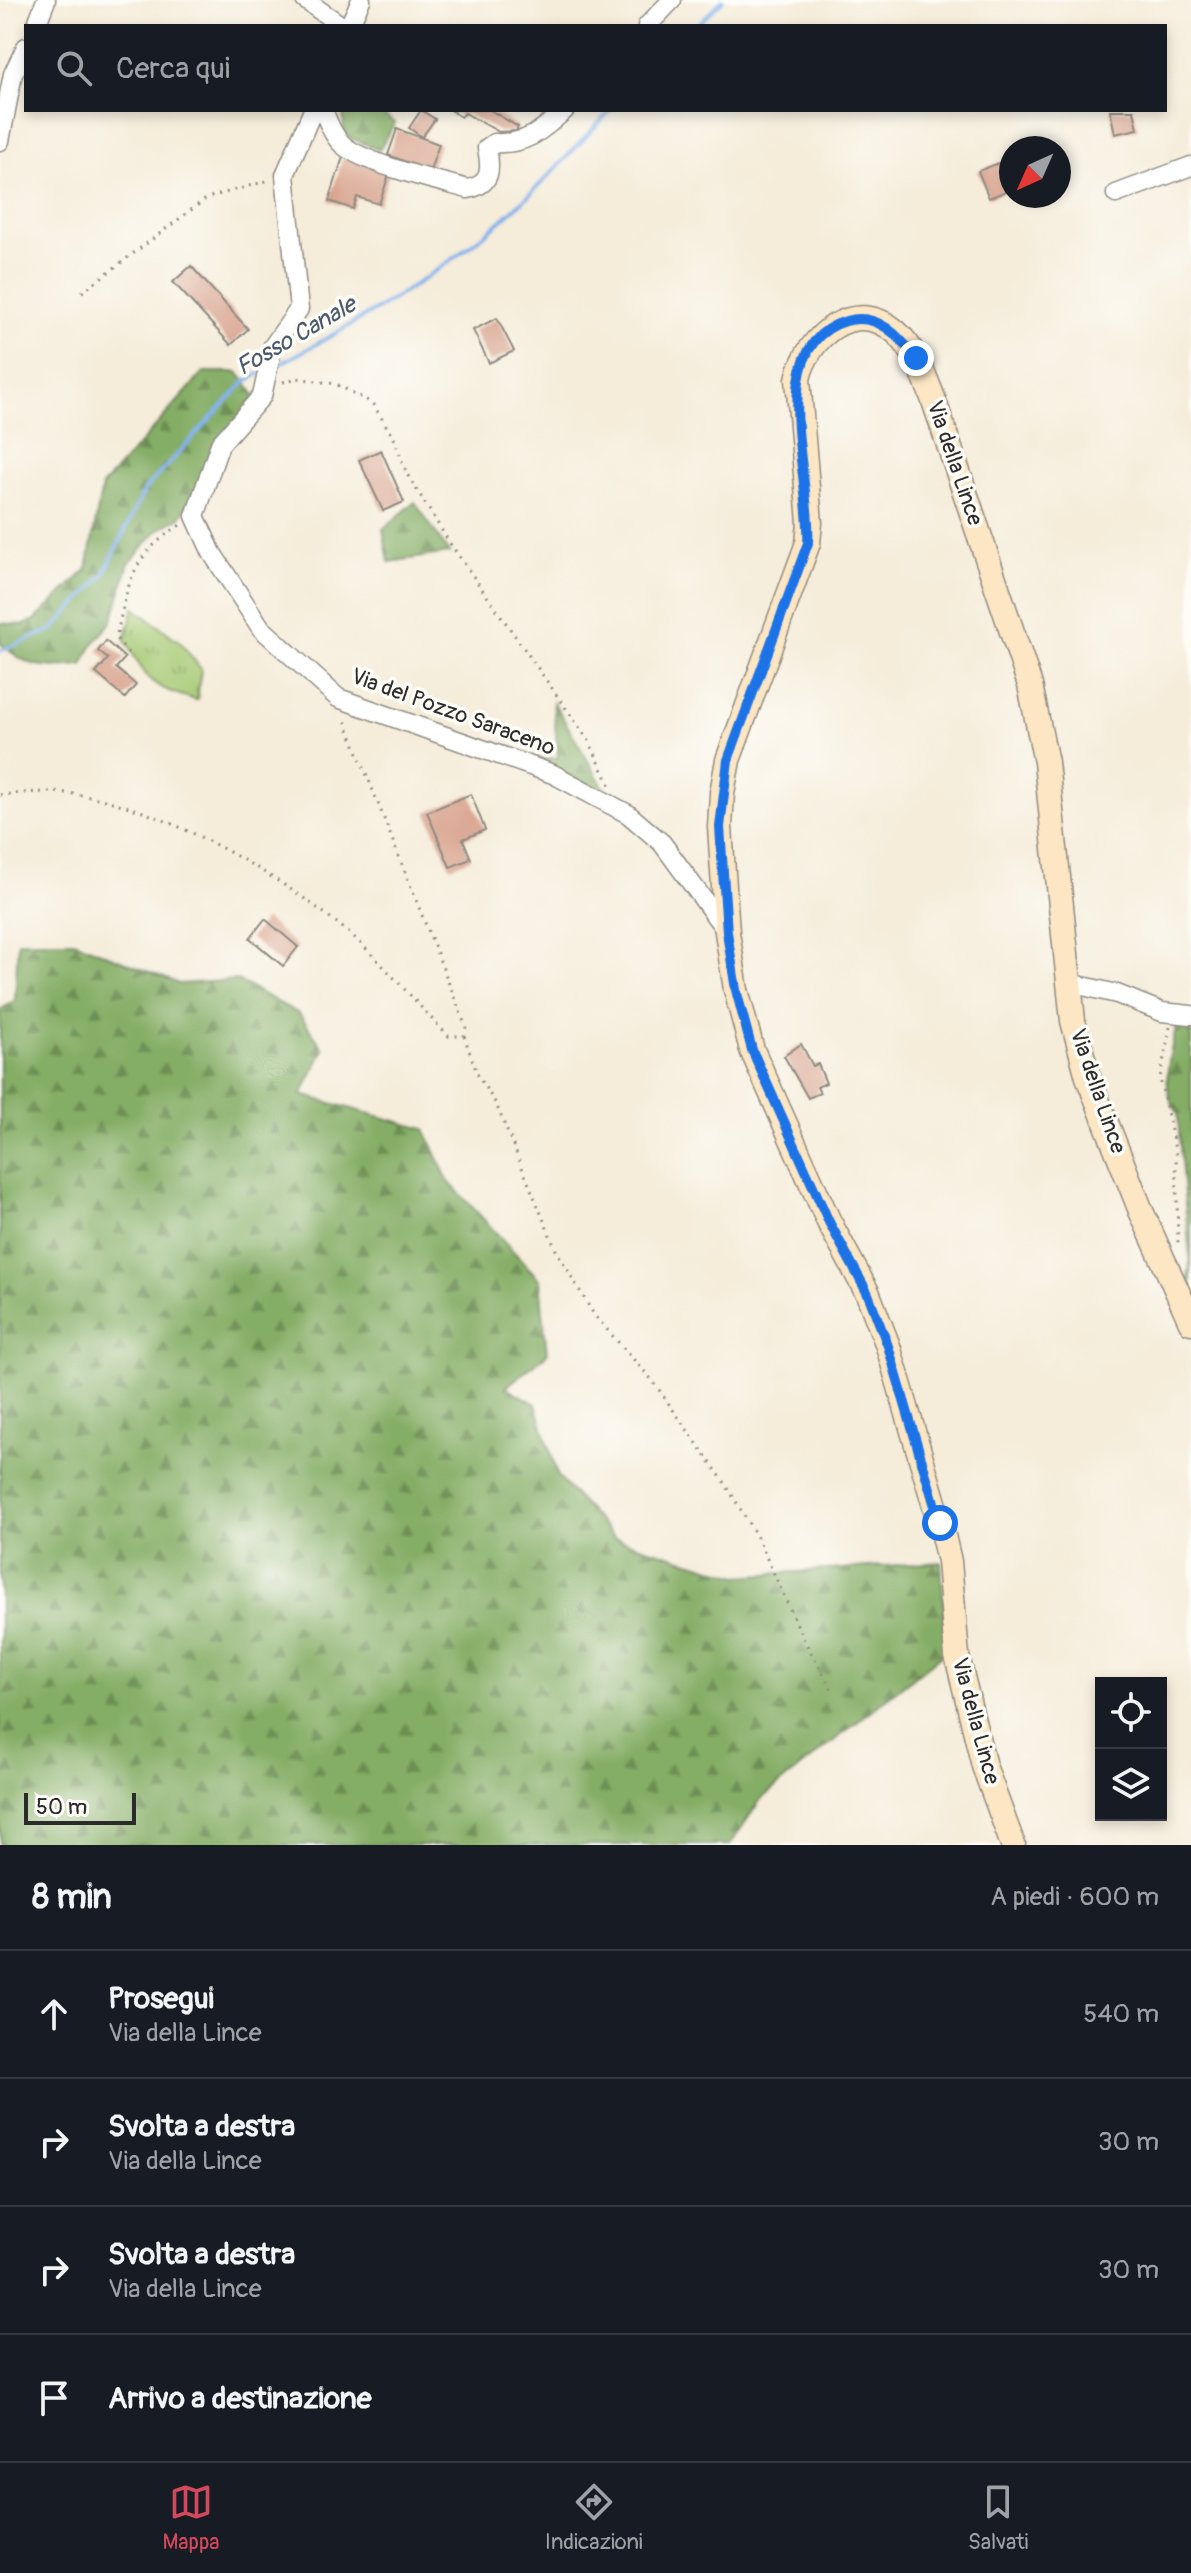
<!DOCTYPE html>
<html lang="it">
<meta charset="utf-8">
<style>
:root{--surface:#171b24;--page:#242831;--text:#f1f3f6;--muted:#9ea1a6;--line:#363941;--accent:#d1495b}
body{margin:0;font-family:Pangolin,sans-serif;background:var(--page);color:var(--text)}
.controls{position:absolute;right:24px;bottom:24px;display:grid;overflow:hidden;border-radius:0px;box-shadow:0 4px 12px #0003}
.controls button{width:72px;height:72px;display:grid;place-items:center;padding:0;border:0;border-bottom:2px solid var(--line);background:var(--surface);color:var(--text);font:40px sans-serif}
.compass{position:absolute;left:999px;top:136px;width:72px;height:72px;border-radius:50%;background:var(--surface);box-shadow:0 4px 12px #0003;rotate:225deg}
.scale{position:absolute;left:24px;bottom:20px;width:112px;box-sizing:border-box;padding-left:8px;border:4px solid #2b2b2b;border-top:0;font-size:22px;line-height:28px;white-space:nowrap;color:#2b2b2b;-webkit-text-stroke:6px #fdfcf7;paint-order:stroke}
.stop{position:absolute;width:24px;height:24px;margin:-18px;border:6px solid #1a73e8;border-radius:50%;background:#fff}
.stop.end{background:#1a73e8;border-color:#fff;box-shadow:0 2px 8px #0008}
.list{margin:0;padding:0;list-style:none}
h2{display:flex;justify-content:space-between;align-items:center;height:104px;margin:0;padding:0 32px;font-size:34px}
h2 small{font-size:26px;font-weight:400;color:var(--muted)}
.list li{display:grid;grid-template-columns:52px 1fr auto;gap:24px;align-items:center;box-sizing:border-box;height:128px;padding:0 32px;border-top:2px solid var(--line)}
.list b{display:block;font-size:30px;white-space:nowrap}
.list p{margin:0;font-size:26px;white-space:nowrap;color:var(--muted)}
.list em{font-size:26px;font-style:normal;color:var(--muted)}
.icon{flex:none;width:44px;height:44px;fill:none;stroke:currentColor;stroke-width:2;stroke-linecap:round;stroke-linejoin:round}
.map{position:relative;flex:none;width:1191px;height:1845px;overflow:hidden}
.search{position:absolute;background:var(--surface);box-shadow:0 4px 12px #0003;left:24px;right:24px;top:24px;height:88px;display:flex;align-items:center;gap:20px;box-sizing:border-box;padding:0 28px;border-radius:0px;color:var(--muted);font-size:30px}
.sheet{height:616px;background:var(--surface)}
nav{display:flex;justify-content:space-around;align-items:center;box-sizing:border-box;height:112px;border-top:2px solid var(--line);background:var(--surface);font-size:22px;color:var(--muted)}
nav a{display:grid;justify-items:center;gap:4px}
nav .on{color:var(--accent)}
.map>svg:first-child{display:block}
</style>
<div class="map">
<svg width="1191" height="1845" viewBox="0 0 1191 1845">
<defs>
<pattern id="grass-tufts" width="24" height="20" patternUnits="userSpaceOnUse" patternTransform="scale(2)"><rect width="24" height="20" fill="#a6c973"/><path d="M3 7l-1-3M5 7V3M7 7l1-3M15 17l-1-3M17 17v-4M19 17l1-3" fill="none" stroke="#87a35f"/></pattern>
<pattern id="forest-firs" width="22" height="20" patternUnits="userSpaceOnUse" patternTransform="scale(2)"><rect width="22" height="20" fill="#84ad65"/><path d="M5 1l3.5 6h-7zM16 11l3.5 6h-7z" fill="#6c8d53"/></pattern>
</defs>
<rect width="100%" height="100%" fill="#fdfcf7"/>
<filter id="ink" filterUnits="userSpaceOnUse"><feTurbulence type="fractalNoise" baseFrequency=".0125" numOctaves="2"/><feDisplacementMap in="SourceGraphic" scale="16" xChannelSelector="R" yChannelSelector="G"/><feConvolveMatrix kernelMatrix="1 2 1 2 8 2 1 2 1" color-interpolation-filters="sRGB"/></filter>
<filter id="wash" filterUnits="userSpaceOnUse"><feTurbulence type="fractalNoise" baseFrequency=".006" numOctaves="4" result="noise"/><feDisplacementMap in="SourceGraphic" scale="32" xChannelSelector="R" yChannelSelector="G"/><feGaussianBlur stdDeviation="1.8" result="paint"/><feColorMatrix in="noise" values="0 0 0 0 0 0 0 0 0 0 0 0 0 0 0 0 0 1.4 0 .05"/><feComposite in="paint" operator="in"/></filter>
<g filter="url(#wash)">
<rect width="100%" height="100%" fill="#f5ecd9"/>
<path fill="url(#grass-tufts)" stroke="#687a4f" stroke-width="2" d="M134,608L180,642L201,669L197,700C148,686 150,684 125,640Z"/>
<g fill="url(#forest-firs)" stroke="#586c48" stroke-width="2">
<polygon points="343,110 355,110 355,113 376,110 395,123 379,150 344,135"/>
<path d="M204,372H238L255,395L180,517L157,531L129,563L112,621L92,646L83,665C43,668 30,670 0,643V623L24,625L35,620L87,569L102,486Z"/>
<polygon points="415,502 449,553 389,562 383,529"/>
<polygon points="553,701 608,795 533,758 558,758"/>
<polygon points="18,941 74,941 179,984 237,980 299,1014 324,1049 302,1095 425,1129 448,1181 540,1280 547,1354 506,1387 536,1404 558,1477 614,1538 738,1576 941,1562 946,1651 761,1799 730,1845 0,1845 0,1010 15,1000"/>
<path d="M1177,1025L1191,1032V1306C1180,1284 1191,1279 1190,1258C1186,1210 1180,1162 1178,1113C1159,1088 1170,1054 1177,1025Z"/>
</g>
<g fill="none" stroke-linecap="round" stroke-linejoin="round">
<g stroke="#81b1ec" stroke-width="4">
<polyline points="696,26 723,0"/>
<path d="M274,367C359,322 452,268 522,202C553,173 581,141 611,110"/>
<polyline points="0,651 52,630 103,576 145,489 246,381 259,374"/>
</g>
</g>
<g id="blocks">
<g fill="#d9a590">
<polygon points="421,110 435,119 422,137 409,128"/>
<polygon points="450,110 490,110 518,127 516,131 499,132 465,113 461,117"/>
<polygon points="1110,110 1134,110 1138,129 1115,134"/>
<polygon points="397,129 439,144 430,171 388,155"/>
<polygon points="343,157 390,172 379,204 357,197 353,209 329,201"/>
<polygon points="1007,160 1011,189 989,198 978,171"/>
<polygon points="191,266 248,329 231,345 173,282"/>
<polygon points="497,318 514,351 489,363 473,330"/>
<polygon points="381,450 404,502 383,511 359,460"/>
<polygon points="106,641 125,658 116,668 136,685 125,698 96,673 108,659 98,651"/>
<polygon points="471,794 485,830 463,839 471,859 450,867 427,812"/>
<polygon points="265,919 298,947 283,966 250,938"/>
<polygon points="801,1044 813,1066 818,1064 826,1083 817,1087 820,1093 808,1098 784,1056"/>
</g>
</g>
</g>
<g filter="url(#ink)">
<use href="#blocks" fill-opacity="0" stroke="#908c82" stroke-width="2"/>
<g fill="none" stroke-linecap="round" stroke-linejoin="round">
<g stroke="#908c82" stroke-width="21">
<g id="street">
<polyline points="305,0 342,26"/>
<polyline points="36,26 46,0"/>
<polyline points="349,26 361,0"/>
<polyline points="647,26 672,0"/>
<polyline points="313,110 285,175 299,309 273,346 262,396 220,444 195,516 212,553 261,628 338,698 553,774 628,814 662,843 727,932"/>
<path d="M317,110L324,112C329,124 333,136 343,145C365,164 438,181 468,189C492,184 491,169 487,148L494,143C527,145 541,131 565,110"/>
<polyline points="0,141 13,74 26,47"/>
<polyline points="1116,194 1191,166"/>
<polyline points="1070,983 1117,994 1162,1012 1191,1015"/>
</g>
</g>
<g stroke="#908c82" stroke-width="27">
<path id="secondary" d="M1013,1845L984,1766L957,1656L949,1561L940,1523L888,1346L868,1294L829,1222L752,1050L736,990L727,932L720,827L722,793L728,760L808,543L810,523L798,379C807,337 854,296 896,332C915,349 924,375 933,398L1030,685L1046,762L1073,1021L1088,1077L1141,1211L1191,1322"/>
</g>
<g stroke="#908c82" stroke-width="3" stroke-dasharray="2 6" stroke-linecap="butt">
<polyline points="82,292 207,198 270,180"/>
<polyline points="283,382 297,378 336,384 372,403 394,438 407,474 449,542 589,741 611,787"/>
<path d="M128,653L116,638C129,582 130,556 182,524"/>
<path d="M0,795C24,793 49,790 73,794C160,804 291,881 356,939C388,969 417,1004 448,1036H464L466,1027L344,717"/>
<polyline points="1170,1027 1160,1078 1176,1154 1178,1244"/>
<polyline points="464,1036 478,1076 496,1104 556,1250 594,1315 652,1380 725,1483 757,1537 805,1642 834,1693"/>
</g>
<use href="#street" stroke="#fff" stroke-width="18"/>
<use href="#secondary" stroke="#fce6c4" stroke-width="24"/>
</g>
</g>
<g fill="none" stroke-linecap="round" stroke-linejoin="round" filter="url(#ink)">
<path stroke="#1a73e8" stroke-width="10" d="M916,358C899,336 878,312 846,321C762,345 813,481 808,543L728,760L720,827L727,932L736,990L752,1050L829,1222L868,1294L888,1346L940,1523"/>
</g>
<g text-anchor="middle" dominant-baseline="central" stroke-width="7" stroke-linejoin="round" paint-order="stroke">
<g font-size="22" fill="#2b2b2b" stroke="#fdfcf7">
<text transform="translate(955 463) rotate(71)">Via della Lince</text>
<text transform="translate(453 712) rotate(20)">Via del Pozzo Saraceno</text>
<text transform="translate(1098 1091) rotate(71)">Via della Lince</text>
<text transform="translate(976 1721) rotate(75)">Via della Lince</text>
</g>
<g font-size="24" font-style="italic" fill="#495a6f" stroke="#fdfcf7">
<text transform="translate(296 336) rotate(-30)">Fosso Canale</text>
</g>
</g>
</svg>
<div class="controls">
<button><svg class="icon" aria-label="locate" viewBox="0 0 24 24"><circle cx="12" cy="12" r="6"/><path d="M12 2v4M12 18v4M2 12h4M18 12h4"/></svg></button>
<button><svg class="icon" aria-label="layers" viewBox="0 0 24 24"><path d="M12 4l9 5-9 5-9-5zM3 14l9 5 9-5"/></svg></button>
</div>
<svg class="compass" viewBox="-18 -18 36 36"><path d="M0-13l5 13h-10z" fill="#e53935"/><path d="M0 13l5-13h-10z" fill="#9ea1a6"/></svg>
<div class="scale">50 m</div>
<div class="stop" style="left:940px;top:1523px"></div>
<div class="stop end" style="left:916px;top:358px"></div>
<div class="search"><svg class="icon" aria-label="search" viewBox="0 0 24 24"><circle cx="10" cy="10" r="6"/><path d="M15 15l6 6"/></svg>Cerca qui</div>
</div>
<section class="sheet">
<h2>8 min<small>A piedi · 600 m</small></h2>
<ul class="list">
<li><svg class="icon" aria-label="ahead" viewBox="0 0 24 24"><path d="M12 20V5M6 11l6-6 6 6"/></svg><div><b>Prosegui</b><p>Via della Lince</p></div><em>540 m</em></li>
<li><svg class="icon" aria-label="right" viewBox="0 0 24 24"><path d="M7 20v-9h11M14 6l5 5-5 5"/></svg><div><b>Svolta a destra</b><p>Via della Lince</p></div><em>30 m</em></li>
<li><svg class="icon" aria-label="right" viewBox="0 0 24 24"><path d="M7 20v-9h11M14 6l5 5-5 5"/></svg><div><b>Svolta a destra</b><p>Via della Lince</p></div><em>30 m</em></li>
<li><svg class="icon" aria-label="arrive" viewBox="0 0 24 24"><path d="M6 21V4h12l-3 4 3 4H6"/></svg><div><b>Arrivo a destinazione</b></div></li>
</ul>
</section>
<nav>
<a class="on"><svg class="icon" aria-label="map" viewBox="0 0 24 24"><path d="M3 6l6-2 6 2 6-2v14l-6 2-6-2-6 2zM9 4v14M15 6v14"/></svg>Mappa</a>
<a><svg class="icon" aria-label="directions" viewBox="0 0 24 24"><path d="M12 3l9 9-9 9-9-9zM9 14v-3h6M13 9l2 2-2 2"/></svg>Indicazioni</a>
<a><svg class="icon" aria-label="saved" viewBox="0 0 24 24"><path d="M7 4h10v16l-5-4-5 4z"/></svg>Salvati</a>
</nav>
